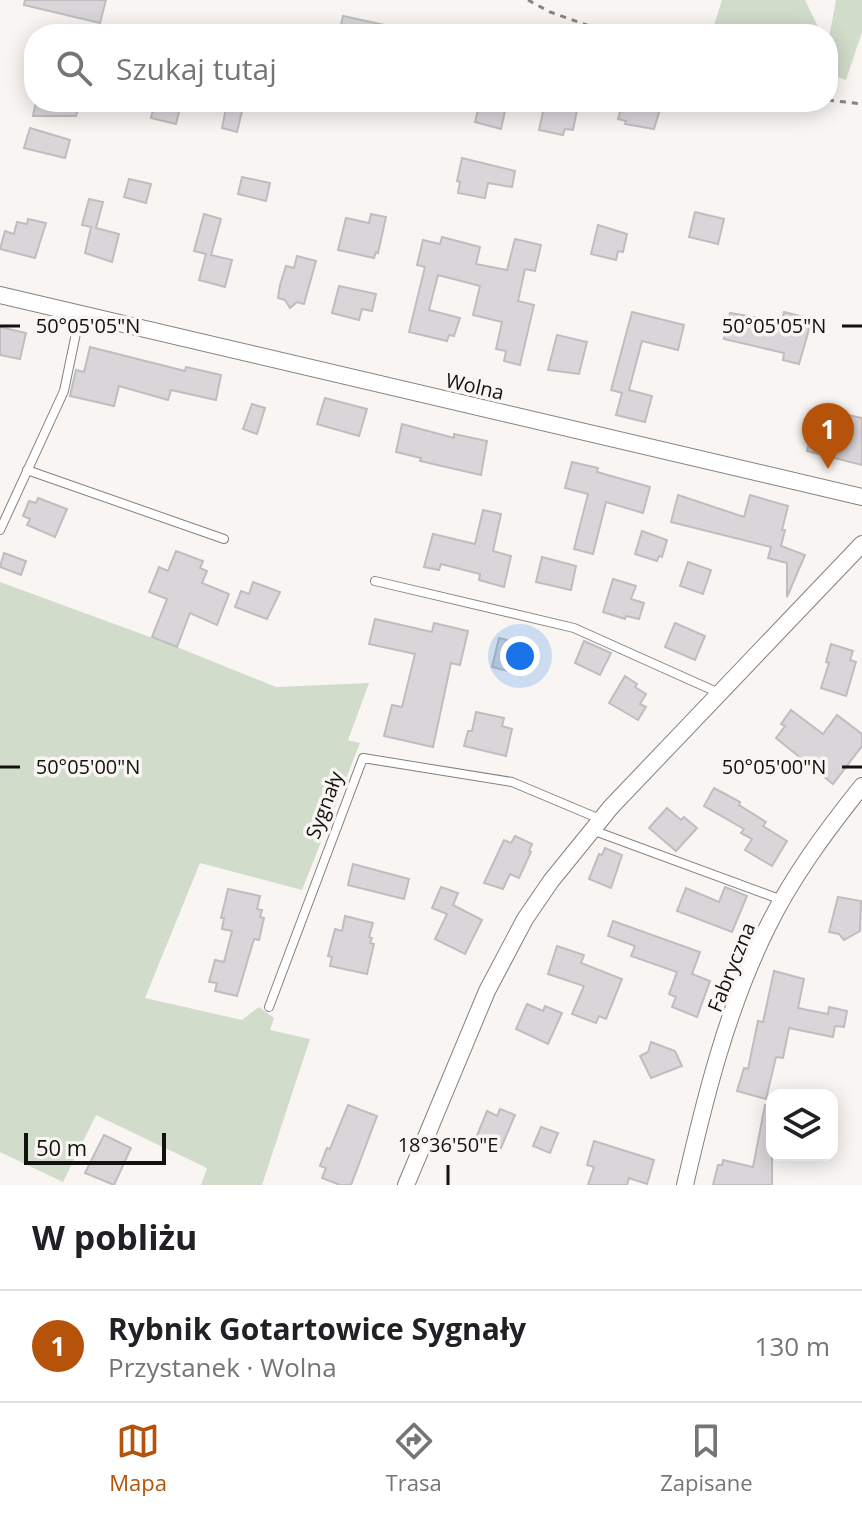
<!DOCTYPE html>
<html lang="pl">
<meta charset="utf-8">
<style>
:root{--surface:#fff;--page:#f2f2f2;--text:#202124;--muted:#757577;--line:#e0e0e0;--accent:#b45309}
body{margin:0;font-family:"Open Sans",sans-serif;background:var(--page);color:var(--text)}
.controls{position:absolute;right:24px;bottom:24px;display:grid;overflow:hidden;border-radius:16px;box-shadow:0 4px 20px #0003}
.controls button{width:72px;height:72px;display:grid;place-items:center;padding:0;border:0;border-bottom:2px solid var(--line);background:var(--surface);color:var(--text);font:40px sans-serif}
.scale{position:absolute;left:24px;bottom:20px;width:142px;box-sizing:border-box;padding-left:8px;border:4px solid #131211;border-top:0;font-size:22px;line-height:28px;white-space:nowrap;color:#131211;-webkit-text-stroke:6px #f8f5f3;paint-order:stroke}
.you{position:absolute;left:520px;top:656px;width:28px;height:28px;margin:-20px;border:6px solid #fff;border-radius:50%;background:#1a73e8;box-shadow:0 0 0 12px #1a73e833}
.badge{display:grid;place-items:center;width:52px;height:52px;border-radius:50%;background:var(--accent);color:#fff;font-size:26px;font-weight:700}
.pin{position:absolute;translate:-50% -66px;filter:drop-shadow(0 2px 4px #0008)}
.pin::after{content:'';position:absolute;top:42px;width:28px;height:24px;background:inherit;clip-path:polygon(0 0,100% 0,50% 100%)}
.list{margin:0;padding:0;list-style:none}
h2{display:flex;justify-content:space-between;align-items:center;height:104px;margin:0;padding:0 32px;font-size:34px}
h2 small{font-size:26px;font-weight:400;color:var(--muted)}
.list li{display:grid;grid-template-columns:52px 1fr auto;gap:24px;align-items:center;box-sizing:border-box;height:112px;padding:0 32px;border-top:2px solid var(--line)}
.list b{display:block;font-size:30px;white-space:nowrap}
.list p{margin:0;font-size:26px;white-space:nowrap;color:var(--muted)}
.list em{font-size:26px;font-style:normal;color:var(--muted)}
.icon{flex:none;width:44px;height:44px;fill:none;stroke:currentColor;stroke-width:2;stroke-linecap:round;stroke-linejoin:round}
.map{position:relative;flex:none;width:862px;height:1185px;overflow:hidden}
.search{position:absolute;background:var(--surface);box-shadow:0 4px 20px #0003;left:24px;right:24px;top:24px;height:88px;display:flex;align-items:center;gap:20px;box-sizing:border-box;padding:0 28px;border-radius:32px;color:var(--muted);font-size:30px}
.sheet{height:216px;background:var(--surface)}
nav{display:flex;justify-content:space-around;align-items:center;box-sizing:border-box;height:112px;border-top:2px solid var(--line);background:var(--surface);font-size:22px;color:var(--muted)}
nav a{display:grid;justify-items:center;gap:4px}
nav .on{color:var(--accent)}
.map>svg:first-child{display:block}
</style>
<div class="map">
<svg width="862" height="1185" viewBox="0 0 862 1185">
<rect width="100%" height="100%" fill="#f8f5f3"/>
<g fill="#d2dccb">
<polygon points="722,0 805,0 821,33 711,34"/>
<polygon points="836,0 862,0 862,32 846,80 828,74 828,43"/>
<polygon points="0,582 177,647 276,687 369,683 348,740 360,743 302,890 200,863 145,998 242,1020 259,1007 274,1018 270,1030 310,1039 262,1185 201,1185 207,1168 96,1115 63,1182 0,1152"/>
</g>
<g fill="#d8d6d9" stroke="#bfbdc0" stroke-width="2">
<polygon points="25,0 106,0 100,23 24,5"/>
<polygon points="343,16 394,27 393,34 339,34"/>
<polygon points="36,102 80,102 76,116 33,116"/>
<polygon points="155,102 181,104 176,124 151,118"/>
<polygon points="480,102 507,102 501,129 475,122"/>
<polygon points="623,102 647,102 661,106 654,129 625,124 626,121 618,119"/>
<polygon points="545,103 577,110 573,130 565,129 563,135 539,130"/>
<polygon points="226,108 242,111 237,132 222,128"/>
<polygon points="30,128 70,140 65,158 24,148"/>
<polygon points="462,158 515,171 512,187 488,183 485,198 458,193 460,182 457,181"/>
<polygon points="242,177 270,183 266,201 238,194"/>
<polygon points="129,179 151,184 146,203 124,197"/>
<polygon points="89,199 103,202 96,228 119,234 112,262 85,253 91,227 82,225"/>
<polygon points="695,212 724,219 718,244 689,237"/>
<polygon points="204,214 221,219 211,255 232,260 225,287 199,280 206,254 194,251"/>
<polygon points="371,214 386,217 378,253 376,252 374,258 338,250 346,218 369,223"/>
<polygon points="28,219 46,223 35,258 0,249 5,231 14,234 17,222 27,224"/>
<polygon points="598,225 627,234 623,252 618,251 616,260 591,254"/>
<polygon points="442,237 480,247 476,264 507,270 515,239 541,245 535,271 525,269 518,301 534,305 520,365 504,361 506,351 496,349 502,322 473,315 480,286 438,275 429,310 460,318 454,336 449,335 447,341 409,332 425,267 417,265 423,240 440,244"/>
<polygon points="297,256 316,261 304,304 297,302 290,308 285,300 278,298 280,285 286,266 294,268"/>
<polygon points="339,286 376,294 372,311 362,309 359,320 332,313"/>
<polygon points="632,312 684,325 678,350 642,341 629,390 652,396 645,422 616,415 622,393 611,390"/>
<polygon points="784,312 812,319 799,364 783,360 784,353 724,339 730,313 782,322"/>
<polygon points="0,327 26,333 20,359 0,355"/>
<polygon points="557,335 587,342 579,374 548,370"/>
<polygon points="90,347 185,371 186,367 221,375 216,400 171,390 168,400 119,386 114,406 70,396 76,370 84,372"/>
<polygon points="325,398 367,409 359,436 317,424"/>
<polygon points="252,404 265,408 257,434 243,429"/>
<polygon points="848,415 862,418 862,465 807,451 814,419 845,427"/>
<polygon points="402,424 454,438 454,434 487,441 481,475 420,461 421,458 396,452"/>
<polygon points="572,462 598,468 597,472 650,487 643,513 606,502 593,554 574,549 588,494 565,488"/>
<polygon points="678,495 744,517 750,495 788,506 782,530 785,530 781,546 805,555 787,597 787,563 768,558 771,547 671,522"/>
<polygon points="38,498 67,509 55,537 27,525 30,519 23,516 29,501 36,503"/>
<polygon points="483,510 501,514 493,551 511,556 504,587 479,580 480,574 441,564 439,570 424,567 433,534 475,544"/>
<polygon points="642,531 667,540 662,557 659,556 657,561 635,554"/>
<polygon points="176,551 203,561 200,568 207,571 202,583 229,594 217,625 190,613 177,647 152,637 167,599 149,592 159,567 168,571"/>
<polygon points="4,553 26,561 21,575 0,567"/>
<polygon points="542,557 576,566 571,590 536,582"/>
<polygon points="688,562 711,570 703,594 680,586"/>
<polygon points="613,579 636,586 631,599 644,603 639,619 626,616 625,619 603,612"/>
<polygon points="253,582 280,592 267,619 235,607 241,591 249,594"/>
<polygon points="375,619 432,632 434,623 468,631 460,665 451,663 433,747 384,736 392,705 402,707 415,654 369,644"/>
<polygon points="675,623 705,636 695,660 665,647"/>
<polygon points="499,638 527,645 520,674 492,667"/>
<polygon points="584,641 611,653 600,675 575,663"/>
<polygon points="831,644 853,651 850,660 856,662 846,696 821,688 829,663 826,662"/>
<polygon points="625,676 637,684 635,687 646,694 640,704 646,707 638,720 609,703"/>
<polygon points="791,710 823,734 837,715 862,734 862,746 833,784 776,738 785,726 781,724"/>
<polygon points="476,712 504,718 502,726 512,729 506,756 464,746 468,731 472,731"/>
<polygon points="714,788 740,802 739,805 766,822 763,826 787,841 772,866 745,850 752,839 741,833 744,829 704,806"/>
<polygon points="667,808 681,820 684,817 697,828 676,851 649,828"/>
<polygon points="515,836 532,844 529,851 531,852 519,878 510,874 503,889 484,883 504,840 511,843"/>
<polygon points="605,848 622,855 611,888 589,879 599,854 602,855"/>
<polygon points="353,864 409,879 404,899 348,885"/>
<polygon points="441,887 458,893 453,905 482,920 465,954 435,939 447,914 432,908"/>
<polygon points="725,887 747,896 732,932 677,911 686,888 719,902"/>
<polygon points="228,889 260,896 257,909 262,910 260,917 264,918 259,940 254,939 237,996 215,991 217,983 209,982 215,960 224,962 232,931 222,929 224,918 221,918"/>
<polygon points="838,897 861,901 860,931 844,940 839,934 829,932"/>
<polygon points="345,916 373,923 369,937 372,938 370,943 374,944 367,974 330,966 332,957 328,956 335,929 342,931"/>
<polygon points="613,921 700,952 692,974 710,981 697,1017 672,1007 676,997 669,994 677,972 631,956 635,946 608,936"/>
<polygon points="557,946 584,955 581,963 622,979 606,1019 599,1016 596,1023 572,1014 584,986 548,974"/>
<polygon points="774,971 804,979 798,1008 828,1014 829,1007 847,1011 844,1027 835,1026 833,1037 789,1028 783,1058 776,1057 766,1099 737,1091 744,1068 748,1069 758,1021 763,1022"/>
<polygon points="527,1004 543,1011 545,1006 562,1013 548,1044 516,1029"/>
<polygon points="651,1042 675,1051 682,1066 651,1078 640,1056 648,1052"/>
<polygon points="348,1105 377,1116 351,1185 340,1185 322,1178 326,1168 320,1166 327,1148 330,1149"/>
<polygon points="765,1105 772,1106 772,1185 713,1185 718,1165 722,1165 723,1160 753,1167"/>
<polygon points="500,1109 515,1115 501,1148 476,1138 487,1111 497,1116"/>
<polygon points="541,1127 558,1133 550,1153 533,1146"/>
<polygon points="104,1135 131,1148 114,1185 85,1173"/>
<polygon points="594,1141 654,1160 647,1184 629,1178 627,1185 588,1185 594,1167 587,1165"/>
</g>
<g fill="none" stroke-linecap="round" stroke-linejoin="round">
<g stroke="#84827f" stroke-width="10">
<g id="service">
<polyline points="27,470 224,539"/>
<polyline points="0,530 64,391 80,314"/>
<polyline points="375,581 574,628 719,693"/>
<polyline points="592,830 782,900"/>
<polyline points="269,1007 363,758 512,782 600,819"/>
</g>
</g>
<g stroke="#84827f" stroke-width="18">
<g id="minor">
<polyline points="0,295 862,497"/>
<polyline points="406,1185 487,991 525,919 551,881 611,807 862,544"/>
<path d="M685,1185C705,1098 727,1009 767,928C792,877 826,831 862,786"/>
</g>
</g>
<g stroke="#878583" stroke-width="3" stroke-dasharray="6 6" stroke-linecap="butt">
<polyline points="528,0 550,12 612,34"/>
<polyline points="828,100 862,104"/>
</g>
<use href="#service" stroke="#fff" stroke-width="8"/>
<use href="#minor" stroke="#fff" stroke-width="16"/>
</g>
<path fill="none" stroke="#131211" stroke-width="3" d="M0,326H20M842,326H862M0,767H20M842,767H862M448,1165V1185"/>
<g text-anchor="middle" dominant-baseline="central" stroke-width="7" stroke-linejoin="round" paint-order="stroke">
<g font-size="20" fill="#131211" stroke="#f8f5f3">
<text transform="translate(475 386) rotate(13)">Wolna</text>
<text transform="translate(324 805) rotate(-69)">Sygnały</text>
<text transform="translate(731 967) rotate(-68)">Fabryczna</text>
</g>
</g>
<g font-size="20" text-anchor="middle" fill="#131211" stroke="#f8f5f3" stroke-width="7" stroke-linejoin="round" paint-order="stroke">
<text x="88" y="333">50°05'05"N</text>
<text x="774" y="333">50°05'05"N</text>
<text x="88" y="774">50°05'00"N</text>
<text x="774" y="774">50°05'00"N</text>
<text x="448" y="1152">18°36'50"E</text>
</g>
</svg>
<div class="controls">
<button><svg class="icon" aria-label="layers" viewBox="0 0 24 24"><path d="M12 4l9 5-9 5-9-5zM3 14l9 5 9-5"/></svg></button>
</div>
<div class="scale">50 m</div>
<div class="you"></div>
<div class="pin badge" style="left:828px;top:469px">1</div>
<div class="search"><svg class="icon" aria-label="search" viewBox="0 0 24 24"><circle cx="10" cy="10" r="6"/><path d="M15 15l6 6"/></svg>Szukaj tutaj</div>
</div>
<section class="sheet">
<h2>W pobliżu<small></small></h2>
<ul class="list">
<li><span class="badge">1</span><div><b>Rybnik Gotartowice Sygnały</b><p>Przystanek · Wolna</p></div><em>130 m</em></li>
</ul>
</section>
<nav>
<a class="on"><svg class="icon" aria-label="map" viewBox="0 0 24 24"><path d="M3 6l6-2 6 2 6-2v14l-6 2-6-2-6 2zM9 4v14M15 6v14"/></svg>Mapa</a>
<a><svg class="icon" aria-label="directions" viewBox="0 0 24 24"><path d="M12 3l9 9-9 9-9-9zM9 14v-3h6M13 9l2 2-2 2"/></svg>Trasa</a>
<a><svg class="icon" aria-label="saved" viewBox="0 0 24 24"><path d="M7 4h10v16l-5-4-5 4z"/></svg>Zapisane</a>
</nav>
